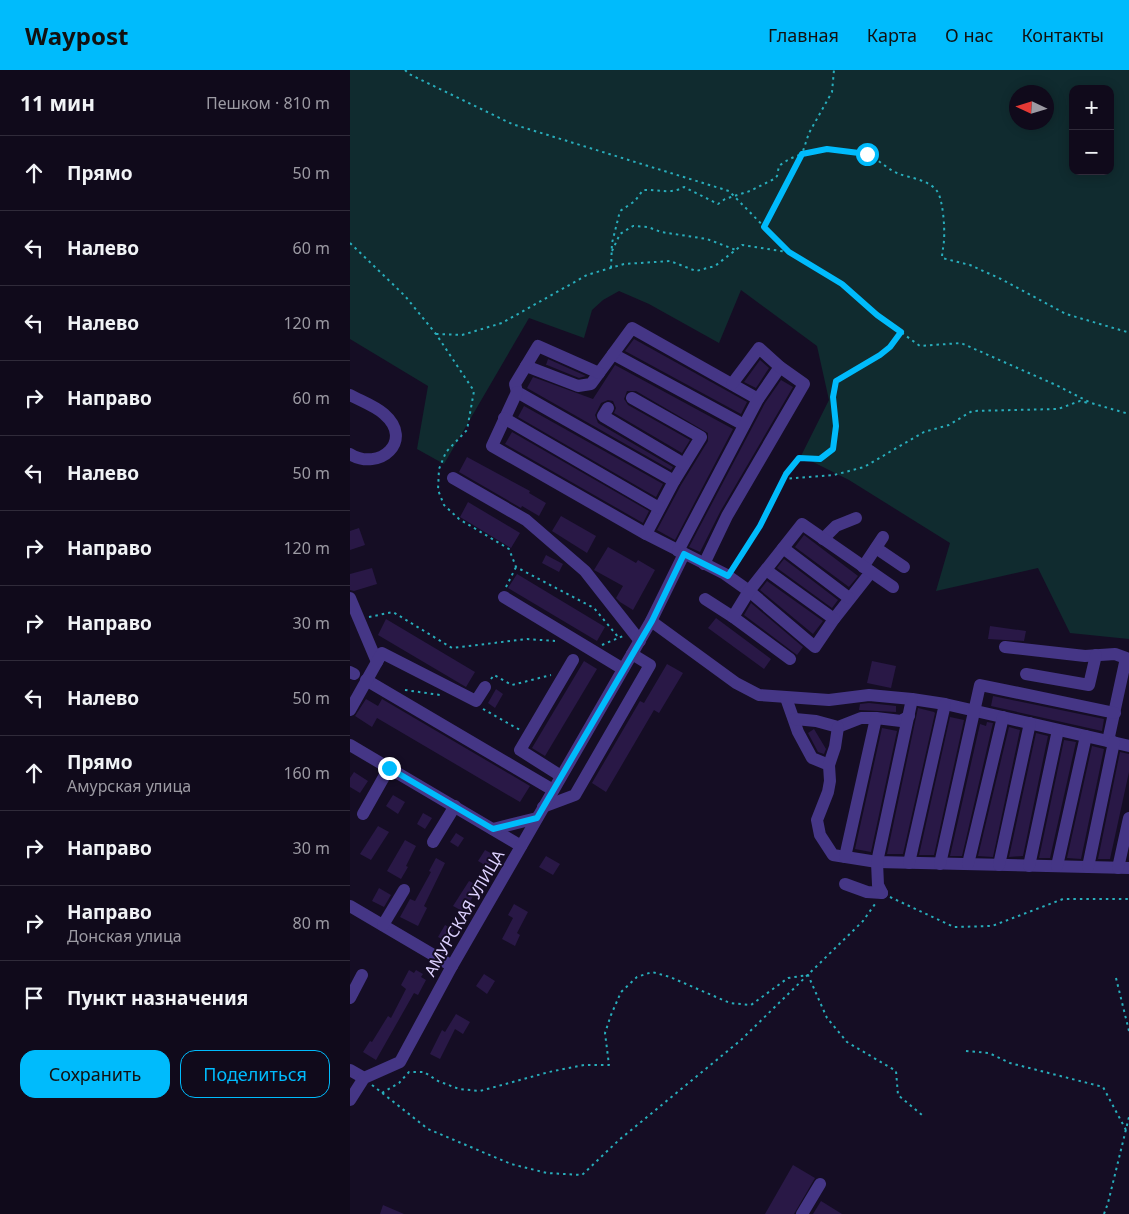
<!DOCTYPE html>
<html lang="ru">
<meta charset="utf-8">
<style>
:root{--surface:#100a1b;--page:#191324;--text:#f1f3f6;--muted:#9c9aa3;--line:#302b3a;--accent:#00bbfc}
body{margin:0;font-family:"Noto Sans",sans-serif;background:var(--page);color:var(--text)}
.controls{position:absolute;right:15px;top:15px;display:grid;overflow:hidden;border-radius:10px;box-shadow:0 2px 12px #0003}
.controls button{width:45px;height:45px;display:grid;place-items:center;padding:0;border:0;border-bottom:1px solid var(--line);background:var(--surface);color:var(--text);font:25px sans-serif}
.compass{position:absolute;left:659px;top:15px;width:45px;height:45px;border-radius:50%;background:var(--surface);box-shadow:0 2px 12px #0003;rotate:274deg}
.stop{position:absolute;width:15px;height:15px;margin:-11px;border:4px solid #00bbfc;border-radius:50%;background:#fff}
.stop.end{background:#00bbfc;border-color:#fff;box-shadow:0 1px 5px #0008}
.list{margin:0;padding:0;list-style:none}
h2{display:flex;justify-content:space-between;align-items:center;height:65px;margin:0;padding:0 20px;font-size:21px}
h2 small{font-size:16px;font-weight:400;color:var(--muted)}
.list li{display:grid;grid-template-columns:32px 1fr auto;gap:15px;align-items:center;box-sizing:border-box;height:75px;padding:0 20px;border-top:1px solid var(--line)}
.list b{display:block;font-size:19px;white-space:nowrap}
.list p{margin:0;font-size:16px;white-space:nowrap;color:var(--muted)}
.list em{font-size:16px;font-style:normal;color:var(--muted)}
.actions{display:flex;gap:10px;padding:15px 20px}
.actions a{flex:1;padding:11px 0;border:1px solid var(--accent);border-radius:15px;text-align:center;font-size:18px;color:var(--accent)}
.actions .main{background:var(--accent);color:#111}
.icon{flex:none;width:28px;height:28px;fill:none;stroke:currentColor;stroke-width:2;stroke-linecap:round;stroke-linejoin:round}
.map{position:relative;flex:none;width:779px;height:1144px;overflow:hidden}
header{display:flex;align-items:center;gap:30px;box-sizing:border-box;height:70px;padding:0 25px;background:var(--accent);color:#111}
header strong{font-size:24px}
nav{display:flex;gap:28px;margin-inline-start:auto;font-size:18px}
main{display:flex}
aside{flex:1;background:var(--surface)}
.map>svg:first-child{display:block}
</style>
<header>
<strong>Waypost</strong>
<nav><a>Главная</a><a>Карта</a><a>О нас</a><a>Контакты</a></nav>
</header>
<main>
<aside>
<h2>11 мин<small>Пешком · 810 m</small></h2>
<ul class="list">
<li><svg class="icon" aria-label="ahead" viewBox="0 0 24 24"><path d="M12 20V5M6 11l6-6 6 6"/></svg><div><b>Прямо</b></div><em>50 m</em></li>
<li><svg class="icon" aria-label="left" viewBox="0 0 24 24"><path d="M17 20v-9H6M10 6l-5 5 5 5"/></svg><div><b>Налево</b></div><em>60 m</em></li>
<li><svg class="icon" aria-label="left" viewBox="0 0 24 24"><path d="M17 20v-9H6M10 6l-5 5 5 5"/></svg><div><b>Налево</b></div><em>120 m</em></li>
<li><svg class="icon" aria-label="right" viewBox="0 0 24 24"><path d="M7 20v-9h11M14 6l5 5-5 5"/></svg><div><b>Направо</b></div><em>60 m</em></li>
<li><svg class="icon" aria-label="left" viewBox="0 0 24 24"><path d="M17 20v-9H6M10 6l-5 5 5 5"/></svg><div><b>Налево</b></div><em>50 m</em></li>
<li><svg class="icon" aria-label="right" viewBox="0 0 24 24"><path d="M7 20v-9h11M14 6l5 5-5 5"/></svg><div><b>Направо</b></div><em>120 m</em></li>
<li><svg class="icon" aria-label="right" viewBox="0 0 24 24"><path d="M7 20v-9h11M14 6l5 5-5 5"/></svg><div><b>Направо</b></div><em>30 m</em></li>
<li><svg class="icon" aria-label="left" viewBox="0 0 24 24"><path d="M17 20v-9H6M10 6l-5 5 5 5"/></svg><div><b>Налево</b></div><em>50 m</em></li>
<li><svg class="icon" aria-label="ahead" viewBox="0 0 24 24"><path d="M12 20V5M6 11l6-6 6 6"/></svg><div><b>Прямо</b><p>Амурская улица</p></div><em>160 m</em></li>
<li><svg class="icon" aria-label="right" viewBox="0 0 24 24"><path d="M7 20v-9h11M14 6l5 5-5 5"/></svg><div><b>Направо</b></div><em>30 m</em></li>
<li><svg class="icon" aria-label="right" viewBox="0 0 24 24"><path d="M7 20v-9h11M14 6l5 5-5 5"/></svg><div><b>Направо</b><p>Донская улица</p></div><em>80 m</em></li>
<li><svg class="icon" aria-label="arrive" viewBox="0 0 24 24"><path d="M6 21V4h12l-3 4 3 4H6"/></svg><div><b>Пункт назначения</b></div></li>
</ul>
<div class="actions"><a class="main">Сохранить</a><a>Поделиться</a></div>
</aside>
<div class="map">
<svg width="779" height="1144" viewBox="0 0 779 1144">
<rect width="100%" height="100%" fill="#150d24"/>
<path fill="#102b2f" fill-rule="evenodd" d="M0,0H779V569L720,563L688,498L586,521L600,473L499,410L451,386L479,330L467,276L391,220L369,273L299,234L269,221L253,230L242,240L234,268L179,248L94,394L67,379L78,316L0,269ZM723,19H760V101H723ZM666,22H696V52H666Z"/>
<g fill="#291846">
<polygon points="284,269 397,332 391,344 275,281"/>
<polygon points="198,289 236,306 229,308 197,295 196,295"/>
<polygon points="410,290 419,298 406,318 394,312"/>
<polygon points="265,295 383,359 325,470 307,460 331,415 358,371 358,363 286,321 277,321 274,329 278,335 340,370 332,383 264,343 266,338 263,331 258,330 251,333 245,345 248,353 323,397 321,400 177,318 183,307 243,329"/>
<polygon points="431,310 443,317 370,442 350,482 339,477 415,333"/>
<polygon points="174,336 313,414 306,427 168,347"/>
<polygon points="162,362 299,441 293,453 155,374"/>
<polygon points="117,387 180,421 179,423 196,433 189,446 172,436 171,438 109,402"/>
<polygon points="118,432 170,463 161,478 110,447"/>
<polygon points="211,446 246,466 237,483 202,461"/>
<polygon points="9,458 15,475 0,480 0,461"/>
<polygon points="454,465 508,506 499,517 445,477"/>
<polygon points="258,477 286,493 288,490 305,500 283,540 270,532 266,528 273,516 244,500"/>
<polygon points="196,485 213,494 209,502 192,493"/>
<polygon points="434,489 488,530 482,538 427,498"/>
<polygon points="22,498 27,514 4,521 0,520 0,504"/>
<polygon points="167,504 255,557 247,571 158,518"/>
<polygon points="417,511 473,551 463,564 410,520"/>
<polygon points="401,533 453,577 447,585 394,545"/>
<polygon points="366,548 421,589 414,599 358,558"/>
<polygon points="36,549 125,602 116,617 28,565"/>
<polygon points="640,556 676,561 674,571 638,569"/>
<polygon points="234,591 247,599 195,686 182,678"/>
<polygon points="522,591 546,596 541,618 517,613"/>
<polygon points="317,594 333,603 309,643 304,640 256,722 242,713 290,631 294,633"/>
<polygon points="146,619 153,624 145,638 138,633"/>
<polygon points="643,626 754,649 752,661 641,636"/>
<polygon points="16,629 28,636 32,629 180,716 170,732 27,648 22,657 5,646"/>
<polygon points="519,633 546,636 546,642 509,640 510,634"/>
<polygon points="568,638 584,642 585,643 553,784 537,784"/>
<polygon points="600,647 614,650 584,785 569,785"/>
<polygon points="637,652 643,653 612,786 600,786 630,654 636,656"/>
<polygon points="659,657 670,660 643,787 628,786"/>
<polygon points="532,658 547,661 521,782 505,779"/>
<polygon points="464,659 476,679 474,684 468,682 458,663"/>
<polygon points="686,663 698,666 673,786 659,787"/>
<polygon points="714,670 726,672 700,788 689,788"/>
<polygon points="742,676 754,679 731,789 717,788"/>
<polygon points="770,682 779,684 779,702 760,789 748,789"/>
<polygon points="4,702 18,711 10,723 0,717 0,708"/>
<polygon points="43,725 55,732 48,744 36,736"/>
<polygon points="73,743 82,748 75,759 67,754"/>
<polygon points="28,756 39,762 21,790 10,784"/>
<polygon points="106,763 114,768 108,777 100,772"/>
<polygon points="55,770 66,776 56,796 58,797 51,809 37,801"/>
<polygon points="135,780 146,786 140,798 128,791"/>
<polygon points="196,786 210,794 203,805 189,797"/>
<polygon points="86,788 95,793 74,836 77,838 68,856 50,847 60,829 65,831 81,802 79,801"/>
<polygon points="119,811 129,816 114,842 103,836"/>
<polygon points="29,818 41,825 34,837 22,831"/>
<polygon points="164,834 178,842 167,863 170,865 165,876 152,869 163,848 158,845"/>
<polygon points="95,855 104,860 97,872 88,867"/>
<polygon points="59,900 64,903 66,900 73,904 71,907 76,910 68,925 64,923 26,990 13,982 20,971 22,972 38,946 41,948 56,919 51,915"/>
<polygon points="134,904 145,911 137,924 126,916"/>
<polygon points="106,944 120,952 113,964 105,959 90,989 80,984 92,960 95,962"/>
<polygon points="443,1095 465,1108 444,1144 415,1144"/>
<polygon points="471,1131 492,1144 463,1144"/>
<polygon points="33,1135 54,1144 30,1144"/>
</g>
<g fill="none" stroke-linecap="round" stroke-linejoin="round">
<g stroke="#28adbb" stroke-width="2" stroke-dasharray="2.5 4" stroke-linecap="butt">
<polyline points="55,0 59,4 162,54 379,121 439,182 492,214 527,245 570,276 611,273 706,315 741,333 779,344"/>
<polyline points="415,156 452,84 459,63 482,22 484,0"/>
<polyline points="0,173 55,226 86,264 124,321 117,360 96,382 89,399 88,420 94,435 109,449 159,479 166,497 244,538 269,568"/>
<polyline points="262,181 270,164 283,156 298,157 311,162 357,169 386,180"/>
<path d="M261,198L262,173L270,141L285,131L293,120C308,119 320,125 334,117L368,134L375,129L400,121L424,109L427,106L429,96C449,80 474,79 498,82C504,82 511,82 517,84C528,89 537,99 549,104C561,108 579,110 587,121C593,129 595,159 594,169C594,176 592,181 592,188L620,195L651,209L716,244L777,262L779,264"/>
<polyline points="86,264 112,265 152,253 237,205 274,194 320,191 346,201 365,196 392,175 437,182"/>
<polyline points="433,409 484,405 514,397 574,362 599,355 622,341 708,339 730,331 738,333"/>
<path d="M385,497C410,463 422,420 449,388L470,389L483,379L486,356L483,327L486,311L530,285L539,277L551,262"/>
<polyline points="156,517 166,497"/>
<polyline points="19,547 43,542 102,578 177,569 205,571"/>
<polyline points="252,575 273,566"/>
<polyline points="141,609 144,605 162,615 201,605"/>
<polyline points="55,620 90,625"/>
<polyline points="133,639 170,660"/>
<polyline points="540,827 604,857 642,856 713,829 779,829"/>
<polyline points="766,908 779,961"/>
<polyline points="616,981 639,983 660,993 753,1017 776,1060"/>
<polyline points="22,1015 78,1059 161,1094 197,1103 232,1105 269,1070 391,970 513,851 525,834"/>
<polyline points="32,1023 49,1013 59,1002 74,1002 88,1011 109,1019 130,1021 199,1002 234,995 259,995 255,963 261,945 271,922 287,907 302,902 320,907 380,933 401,935 438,908 458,905 477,948 497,972 546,1001 548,1025 572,1045"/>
<polyline points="754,1144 758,1133 779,1047"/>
</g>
<g stroke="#453686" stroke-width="12">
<polyline points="263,284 394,355"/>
<polyline points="176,296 228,316 241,314 282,258 408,329"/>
<polyline points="249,303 188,276 165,314 167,322 324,411"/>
<polyline points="167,322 142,376 296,464 375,504 399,521 465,577 484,549 521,502"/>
<path d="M0,325C11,331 25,336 34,344C65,371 29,402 0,384"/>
<polyline points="282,328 351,367 324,411 296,464"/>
<polyline points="258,338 253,346 334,394"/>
<polyline points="154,348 309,438"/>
<polyline points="103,408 176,450 235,501 290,571"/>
<polyline points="473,469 486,456 506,448"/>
<polyline points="433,478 499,528"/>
<polyline points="526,478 554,497"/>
<polyline points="328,481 408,329 430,297"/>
<polyline points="354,494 377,446 454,314 430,297 409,278 382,314"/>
<polyline points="513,497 533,467"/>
<polyline points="416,500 484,549"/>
<polyline points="154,527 273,599"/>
<polyline points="0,528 27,592"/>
<polyline points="355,529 383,547 440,589"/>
<polyline points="383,547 399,521 452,454 543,517"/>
<polyline points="301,551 386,613 409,625 479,630 519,625 562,629 595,634 779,676"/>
<polyline points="655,577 735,586 765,584 776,588 758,671"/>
<polyline points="0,602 4,604"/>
<polyline points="676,604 739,615 746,585"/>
<polyline points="16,610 203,720"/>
<polyline points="436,628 448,662 462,688 479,695"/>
<polyline points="0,640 32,583 126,631 135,617"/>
<polyline points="445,649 466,651 488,657 511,648 526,648 551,651 559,646"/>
<polyline points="488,657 485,677 479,695 480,711 478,722 467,750 470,765 483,785 527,792 779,798"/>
<polyline points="0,675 171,776"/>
<polyline points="211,706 170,680 223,590"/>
<polyline points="193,737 225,725 300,595 282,584"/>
<polyline points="13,744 39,698"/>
<polyline points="143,759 187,748"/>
<polyline points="83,772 105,736"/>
<polyline points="495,787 526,648"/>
<polyline points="559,793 595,634"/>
<polyline points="590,794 630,615 765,643"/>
<polyline points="618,794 653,647"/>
<polyline points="649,795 680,653"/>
<polyline points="679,796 708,660"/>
<polyline points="707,796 736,666"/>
<polyline points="738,797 764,672"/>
<polyline points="768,798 779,748"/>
<polyline points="495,814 517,822 532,823"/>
<polyline points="532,823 528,815 527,792 562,629"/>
<polyline points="0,836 102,896"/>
<polyline points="33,855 54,820"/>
<polyline points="0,928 12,905"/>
<polyline points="0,1000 14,1008"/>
<polyline points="0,1030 14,1008 50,992 102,896 301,551 334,484"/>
<polyline points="452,1144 470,1114"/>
</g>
</g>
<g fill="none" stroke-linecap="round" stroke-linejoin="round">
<polyline stroke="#00bbfc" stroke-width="6" points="39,698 143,759 187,748 302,551 334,484 378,506 410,456 436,404 449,388 470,389 483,379 486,356 483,327 486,311 530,285 540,277 551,262 527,245 492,214 439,182 414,157 452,84 477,79 517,84"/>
</g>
<g text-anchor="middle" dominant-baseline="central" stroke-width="4" stroke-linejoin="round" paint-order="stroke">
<g font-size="16" fill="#ddd1ff" stroke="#150d24">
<text transform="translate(114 843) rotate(-60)">АМУРСКАЯ УЛИЦА</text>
</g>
</g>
</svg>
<div class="controls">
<button>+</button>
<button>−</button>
</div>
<svg class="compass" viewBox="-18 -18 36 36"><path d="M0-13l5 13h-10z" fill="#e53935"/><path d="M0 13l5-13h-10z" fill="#9c9aa3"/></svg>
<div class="stop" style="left:517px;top:84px"></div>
<div class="stop end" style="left:39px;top:698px"></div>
</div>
</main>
